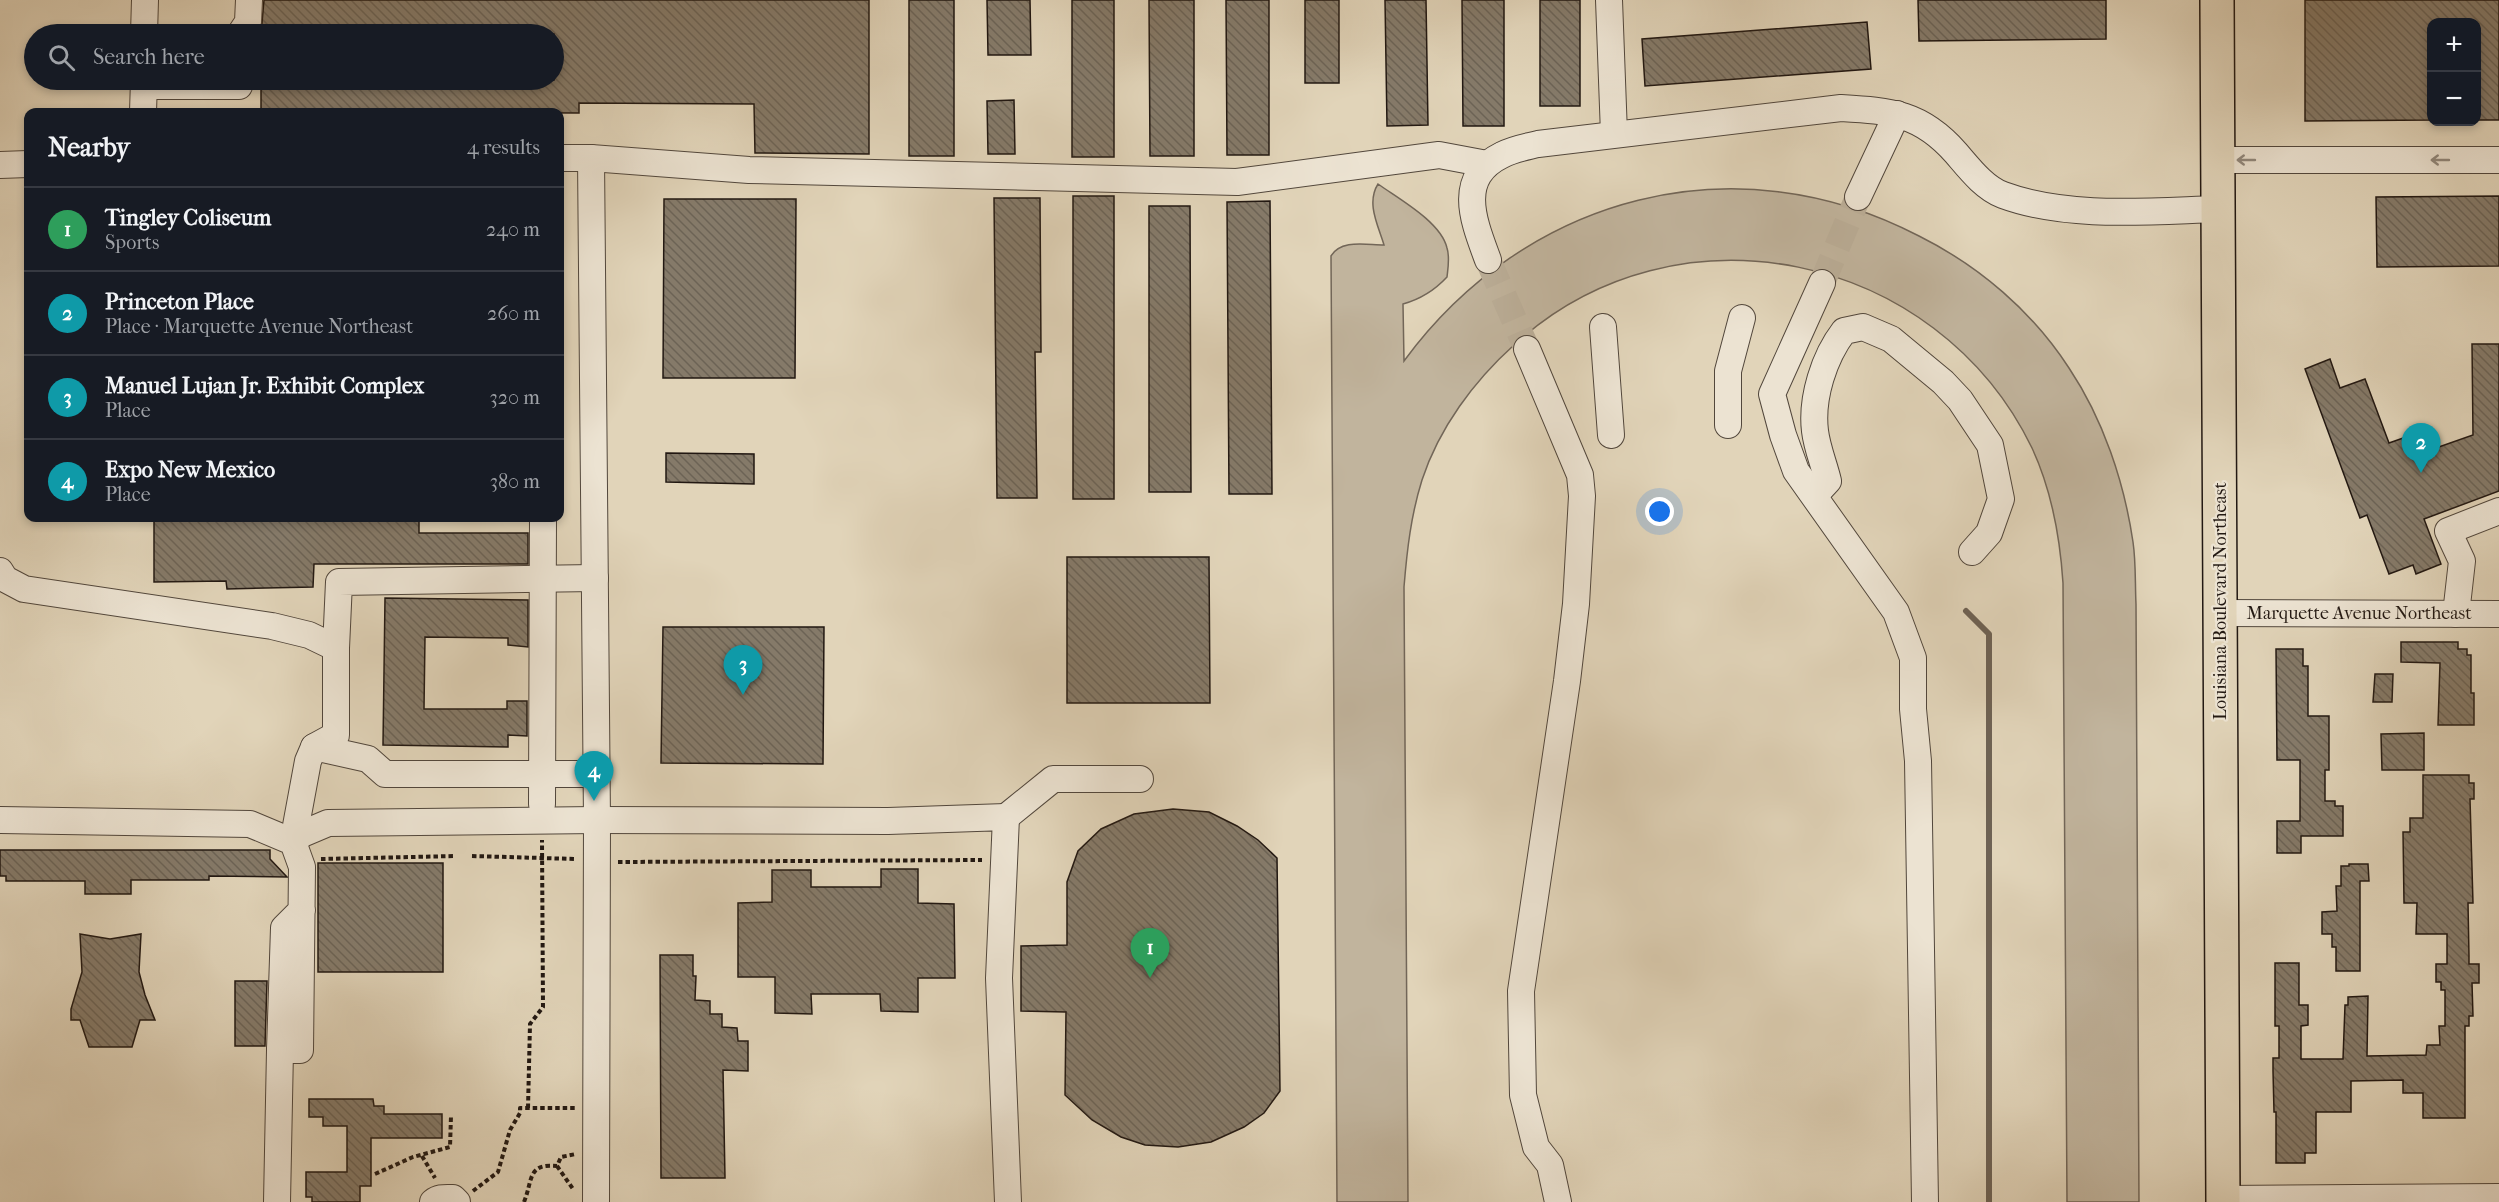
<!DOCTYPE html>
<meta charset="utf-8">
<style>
:root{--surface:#171b24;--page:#242831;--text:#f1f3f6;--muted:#9ea1a6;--line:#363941;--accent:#c59692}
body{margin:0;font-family:"IM FELL French Canon",serif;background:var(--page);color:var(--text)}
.controls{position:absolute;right:18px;top:18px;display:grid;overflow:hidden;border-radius:12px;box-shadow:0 3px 9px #0003}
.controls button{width:54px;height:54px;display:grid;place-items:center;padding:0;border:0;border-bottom:2px solid var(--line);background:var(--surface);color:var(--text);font:30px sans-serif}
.you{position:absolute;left:1660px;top:512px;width:21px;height:21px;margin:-15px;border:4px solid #fff;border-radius:50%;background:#1a73e8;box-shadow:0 0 0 9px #1a73e833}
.badge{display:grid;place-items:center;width:39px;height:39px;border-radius:50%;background:var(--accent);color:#fff;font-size:20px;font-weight:700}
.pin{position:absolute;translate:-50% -50px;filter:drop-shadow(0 2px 3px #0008)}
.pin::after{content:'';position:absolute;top:32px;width:21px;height:18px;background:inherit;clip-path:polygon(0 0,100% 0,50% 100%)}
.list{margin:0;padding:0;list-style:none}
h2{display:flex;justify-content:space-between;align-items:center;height:78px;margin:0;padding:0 24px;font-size:26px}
h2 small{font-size:20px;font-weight:400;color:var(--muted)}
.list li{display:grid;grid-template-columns:39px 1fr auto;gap:18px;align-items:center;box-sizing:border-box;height:84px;padding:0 24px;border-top:2px solid var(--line)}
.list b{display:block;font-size:22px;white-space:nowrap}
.list p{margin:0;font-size:20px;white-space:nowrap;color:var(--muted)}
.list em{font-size:20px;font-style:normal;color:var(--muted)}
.icon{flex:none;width:33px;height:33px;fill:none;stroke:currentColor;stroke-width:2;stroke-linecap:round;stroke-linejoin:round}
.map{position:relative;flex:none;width:2499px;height:1202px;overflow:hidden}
.search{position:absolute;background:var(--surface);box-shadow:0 3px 9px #0003;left:24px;top:24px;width:540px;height:66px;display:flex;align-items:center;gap:15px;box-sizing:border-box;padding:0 21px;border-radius:33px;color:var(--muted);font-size:22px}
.panel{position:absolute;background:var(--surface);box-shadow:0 3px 9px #0003;left:24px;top:108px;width:540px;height:414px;border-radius:12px}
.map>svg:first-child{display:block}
</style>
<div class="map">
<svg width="2499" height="1202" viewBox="0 0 2499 1202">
<defs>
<pattern id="building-back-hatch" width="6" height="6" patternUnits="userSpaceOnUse" patternTransform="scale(1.5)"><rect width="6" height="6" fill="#857a69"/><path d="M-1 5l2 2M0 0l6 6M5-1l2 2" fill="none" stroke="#6c6355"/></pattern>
</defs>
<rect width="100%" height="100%" fill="#e1d4b9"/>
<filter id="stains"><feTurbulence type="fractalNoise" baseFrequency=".00333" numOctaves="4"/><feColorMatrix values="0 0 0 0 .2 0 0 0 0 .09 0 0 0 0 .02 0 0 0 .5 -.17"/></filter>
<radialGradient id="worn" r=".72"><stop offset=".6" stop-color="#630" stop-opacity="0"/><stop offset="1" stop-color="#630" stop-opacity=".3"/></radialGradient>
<path fill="#c1b49d" stroke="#726658" stroke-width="1.5" d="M1378,184C1399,199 1441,222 1447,248C1450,257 1448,268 1447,277C1434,291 1421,299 1403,304L1404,361C1526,195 1735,140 1919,236C1979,266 2032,311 2069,368C2103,419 2124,481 2133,542C2136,562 2135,584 2136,604L2139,1202H2067L2063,583C2060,537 2052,491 2032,448C1937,252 1676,196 1514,345C1474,381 1439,428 1422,480C1411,515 1407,550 1404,587L1408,1202H1337L1331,256C1341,239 1366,245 1384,245C1378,225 1366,203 1378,184Z"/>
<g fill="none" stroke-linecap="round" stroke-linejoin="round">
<polyline stroke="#6e6254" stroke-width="6" points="1966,611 1989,634 1989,1202"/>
</g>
<g fill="url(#building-back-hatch)" stroke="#221812" stroke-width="1.5">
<polygon points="264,0 869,0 869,154 755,153 754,104 579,103 579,113 261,112 261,80 554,80 554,34 261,34"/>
<rect x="909" y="0" width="45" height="156"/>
<polygon points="987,0 1030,0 1031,55 988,55"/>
<rect x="1072" y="0" width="42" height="157"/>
<polygon points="1149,0 1194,0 1194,156 1150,156"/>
<polygon points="1226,0 1269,0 1269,155 1227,155"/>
<rect x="1305" y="0" width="34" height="83"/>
<polygon points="1385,0 1426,0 1428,125 1387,126"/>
<polygon points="1462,0 1504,0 1504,126 1463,126"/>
<rect x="1540" y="0" width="40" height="106"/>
<polygon points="1918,0 2106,0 2106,39 1919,41"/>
<polygon points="2305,0 2499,0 2499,120 2476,120 2476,22 2432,22 2432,120 2305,121"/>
<polygon points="1867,22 1871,69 1645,86 1642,39"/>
<polygon points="1014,100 1015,154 988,154 987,101"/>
<rect x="1073" y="196" width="41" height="303"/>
<polygon points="2499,196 2499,266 2377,267 2376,197"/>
<polygon points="994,198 1040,198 1041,352 1035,352 1037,498 997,498"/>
<polygon points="664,199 796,199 795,378 663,378"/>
<polygon points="1270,201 1272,494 1229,494 1227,202"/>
<polygon points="1149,206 1190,206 1191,492 1149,492"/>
<polygon points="2472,344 2499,344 2499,491 2424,519 2441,564 2416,574 2413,565 2389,574 2367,515 2360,518 2305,369 2330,359 2340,388 2365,379 2389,443 2409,436 2416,455 2473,435"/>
<polygon points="666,453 754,454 754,484 666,482"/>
<polygon points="154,518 419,518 419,533 528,533 528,564 314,564 313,587 227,589 226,581 154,582"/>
<polygon points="1067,557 1209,557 1210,703 1067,703"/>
<polygon points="385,598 528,600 528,647 508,645 508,638 425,637 424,709 507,709 507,701 527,701 527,736 508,735 508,747 383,745"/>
<polygon points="663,627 824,627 823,764 661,763"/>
<polygon points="2401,642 2458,642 2458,649 2467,649 2467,655 2471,655 2471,693 2474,693 2474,725 2438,725 2440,663 2401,662"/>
<polygon points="2276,649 2303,649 2303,666 2308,666 2308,716 2329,716 2329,770 2325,770 2325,801 2335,801 2335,806 2343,806 2343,836 2301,836 2301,853 2277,853 2277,821 2300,821 2300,760 2277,760"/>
<polygon points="2375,674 2393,674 2392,702 2373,702"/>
<polygon points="2424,733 2424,770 2382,770 2381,734"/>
<polygon points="2423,775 2469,775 2469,783 2474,783 2474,799 2470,799 2473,903 2468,903 2469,956 2469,964 2479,964 2479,983 2472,983 2473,1016 2469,1016 2469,1026 2465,1026 2465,1118 2423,1118 2423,1093 2403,1093 2403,1080 2351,1081 2351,1112 2316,1112 2316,1153 2305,1153 2305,1163 2276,1163 2276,1112 2274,1112 2273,1071 2273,1058 2279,1058 2279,1026 2275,1026 2275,963 2299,963 2299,1005 2308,1005 2308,1025 2301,1026 2301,1059 2343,1059 2345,1005 2348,1005 2348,997 2368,996 2367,1056 2426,1055 2427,1045 2440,1045 2439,1026 2445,1026 2445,990 2441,990 2441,982 2436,982 2436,964 2447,964 2447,934 2416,934 2417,903 2404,903 2403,832 2410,832 2410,818 2423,818"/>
<polygon points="1173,809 1209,812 1237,826 1258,840 1277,858 1280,1091 1264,1113 1244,1127 1211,1142 1178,1147 1145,1145 1121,1137 1092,1120 1065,1095 1066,1012 1021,1011 1021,946 1067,945 1067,882 1078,851 1101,829 1134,814"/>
<polygon points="0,850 270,850 270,859 287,877 209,876 209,880 131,880 131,894 85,894 85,881 6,881 6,876 0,876"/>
<rect x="318" y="863" width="125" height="109"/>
<polygon points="2349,864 2368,864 2369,881 2360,881 2360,971 2336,971 2336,947 2332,947 2332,934 2322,934 2322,912 2337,911 2336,886 2341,886 2341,866 2349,866"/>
<polygon points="881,869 918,869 918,903 954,904 955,978 918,978 918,1012 881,1011 880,994 811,994 812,1014 775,1013 775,977 738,977 738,903 772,902 772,870 811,870 811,887 881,887"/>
<polygon points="80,934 110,939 141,934 139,972 145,995 155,1020 140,1020 132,1047 89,1047 80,1020 71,1020 71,1009 82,972"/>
<polygon points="660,955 693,955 693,976 696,976 695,1000 710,1001 710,1014 722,1014 722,1027 737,1028 738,1041 748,1041 748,1071 723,1070 725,1178 661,1178"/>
<polygon points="235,981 267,981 265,1046 235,1046"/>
<polygon points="309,1099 373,1099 374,1106 384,1106 384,1114 442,1114 442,1138 371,1138 371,1186 360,1186 360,1202 312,1202 312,1197 306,1197 306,1172 347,1172 347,1126 323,1126 323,1117 309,1117"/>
</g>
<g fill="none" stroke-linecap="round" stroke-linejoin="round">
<g stroke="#bbae98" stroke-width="26" stroke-dasharray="26 13" stroke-linecap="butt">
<polyline points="1488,260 1527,349"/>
<polyline points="1822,283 1858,197"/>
</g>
<g stroke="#52473c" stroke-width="28">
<g id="minor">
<polyline points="1609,0 1614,134"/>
<polyline points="144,34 145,0"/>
<polyline points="240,34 248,22 249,0"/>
<polyline points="144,86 239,86 239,80"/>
<polyline points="143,112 144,80"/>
<polyline points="560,158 591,158 749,170 1237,182 1439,155 1487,164"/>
<polyline points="591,158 597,820 596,1202"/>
<polyline points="2218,160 2499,160"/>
<polyline points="0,165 28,164"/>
<polyline points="1858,197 1897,114"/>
<path d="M1488,260C1474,222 1455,178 1502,155C1513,149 1526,147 1538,144L1841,108C1891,111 1921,113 1956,153C1969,168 1984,188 2003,195C2068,219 2150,211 2218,209"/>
<polyline points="1822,283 1772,394 1783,435 1796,471 1896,612 1913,658 1913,709 1918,761 1925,1202"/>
<polyline points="1603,327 1611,435"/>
<polyline points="1527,349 1580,475 1582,496 1576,604 1567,681 1521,991 1523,1095 1536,1147 1550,1165 1558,1202"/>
<polyline points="1728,425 1728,371 1742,318"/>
<path d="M1815,495L1828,481C1824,464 1817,448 1815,431C1811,398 1824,357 1844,331L1863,327L1891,339L1943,382L1960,400L1990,445L2001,499L1989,533L1972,552"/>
<polyline points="0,571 5,579 24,589 272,626 309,635 336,648 336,735 314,747 308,761 293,842"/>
<polyline points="2220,613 2499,614"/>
<polyline points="2456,614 2462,561 2448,531 2499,511"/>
<polyline points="336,648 339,582 595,578"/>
<polyline points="314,747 368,759 385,774 596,774"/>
<polyline points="542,804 543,518"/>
<polyline points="1006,817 1053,779 1140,779"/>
<polyline points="0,820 250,824 293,842 302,867 300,1050 280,1050 284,928 302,910"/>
<polyline points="293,842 302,834 328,823 597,820 888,821 1006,817 999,978 1008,1202"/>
<polyline points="2223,1199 2499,1197"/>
<polyline points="277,1202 280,1050"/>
<path d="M433,1202C439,1197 445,1198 453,1198L457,1202"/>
</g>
</g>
<g stroke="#221812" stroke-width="36">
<polyline id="major" points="2217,0 2223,1202"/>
</g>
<g stroke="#221812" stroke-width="4" stroke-dasharray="4.5 3" stroke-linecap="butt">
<polyline points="472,856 576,859"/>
<polyline points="321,859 455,856"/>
<polyline points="618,862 982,860"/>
<polyline points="528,1108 530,1024 543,1007 542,840"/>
<polyline points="422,1156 435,1178"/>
<polyline points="557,1166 573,1189"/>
<polyline points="375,1174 413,1157 450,1147 451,1116"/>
<polyline points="473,1191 498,1172 510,1130 520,1113 520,1108 575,1108"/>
<path d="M524,1202C533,1180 527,1163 557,1166L561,1157L576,1154"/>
</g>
<use href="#minor" stroke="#ece3d2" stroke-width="26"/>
<use href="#major" stroke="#e1d4b9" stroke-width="33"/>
</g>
<defs><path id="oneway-shaft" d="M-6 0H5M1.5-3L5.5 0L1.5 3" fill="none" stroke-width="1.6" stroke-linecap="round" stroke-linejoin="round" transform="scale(1.5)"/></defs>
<g stroke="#91887c">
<use href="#oneway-shaft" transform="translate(2246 160) rotate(180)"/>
<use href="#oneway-shaft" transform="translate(2440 160) rotate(180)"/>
</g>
<g text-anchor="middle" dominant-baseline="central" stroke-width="4.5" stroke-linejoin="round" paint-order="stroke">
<g font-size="18" fill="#221812" stroke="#ece3d2">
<text transform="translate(2220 601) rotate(-90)">Louisiana Boulevard Northeast</text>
<text x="2359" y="613">Marquette Avenue Northeast</text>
</g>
</g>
<rect width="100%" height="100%" filter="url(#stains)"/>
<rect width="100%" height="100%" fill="url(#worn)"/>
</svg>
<div class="controls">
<button>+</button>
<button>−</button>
</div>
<div class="you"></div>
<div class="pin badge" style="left:1150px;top:978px;background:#2e9e5b">1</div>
<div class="pin badge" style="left:2421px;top:473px;background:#0f9aa8">2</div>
<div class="pin badge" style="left:743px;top:695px;background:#0f9aa8">3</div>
<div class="pin badge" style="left:594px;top:801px;background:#0f9aa8">4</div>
<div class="search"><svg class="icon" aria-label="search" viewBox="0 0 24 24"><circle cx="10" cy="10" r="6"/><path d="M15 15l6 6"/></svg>Search here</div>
<section class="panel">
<h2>Nearby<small>4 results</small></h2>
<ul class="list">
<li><span class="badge" style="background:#2e9e5b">1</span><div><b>Tingley Coliseum</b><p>Sports</p></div><em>240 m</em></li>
<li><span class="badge" style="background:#0f9aa8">2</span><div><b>Princeton Place</b><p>Place · Marquette Avenue Northeast</p></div><em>260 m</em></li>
<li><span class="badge" style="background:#0f9aa8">3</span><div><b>Manuel Lujan Jr. Exhibit Complex</b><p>Place</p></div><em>320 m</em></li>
<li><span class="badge" style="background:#0f9aa8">4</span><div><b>Expo New Mexico</b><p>Place</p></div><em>380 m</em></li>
</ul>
</section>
</div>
